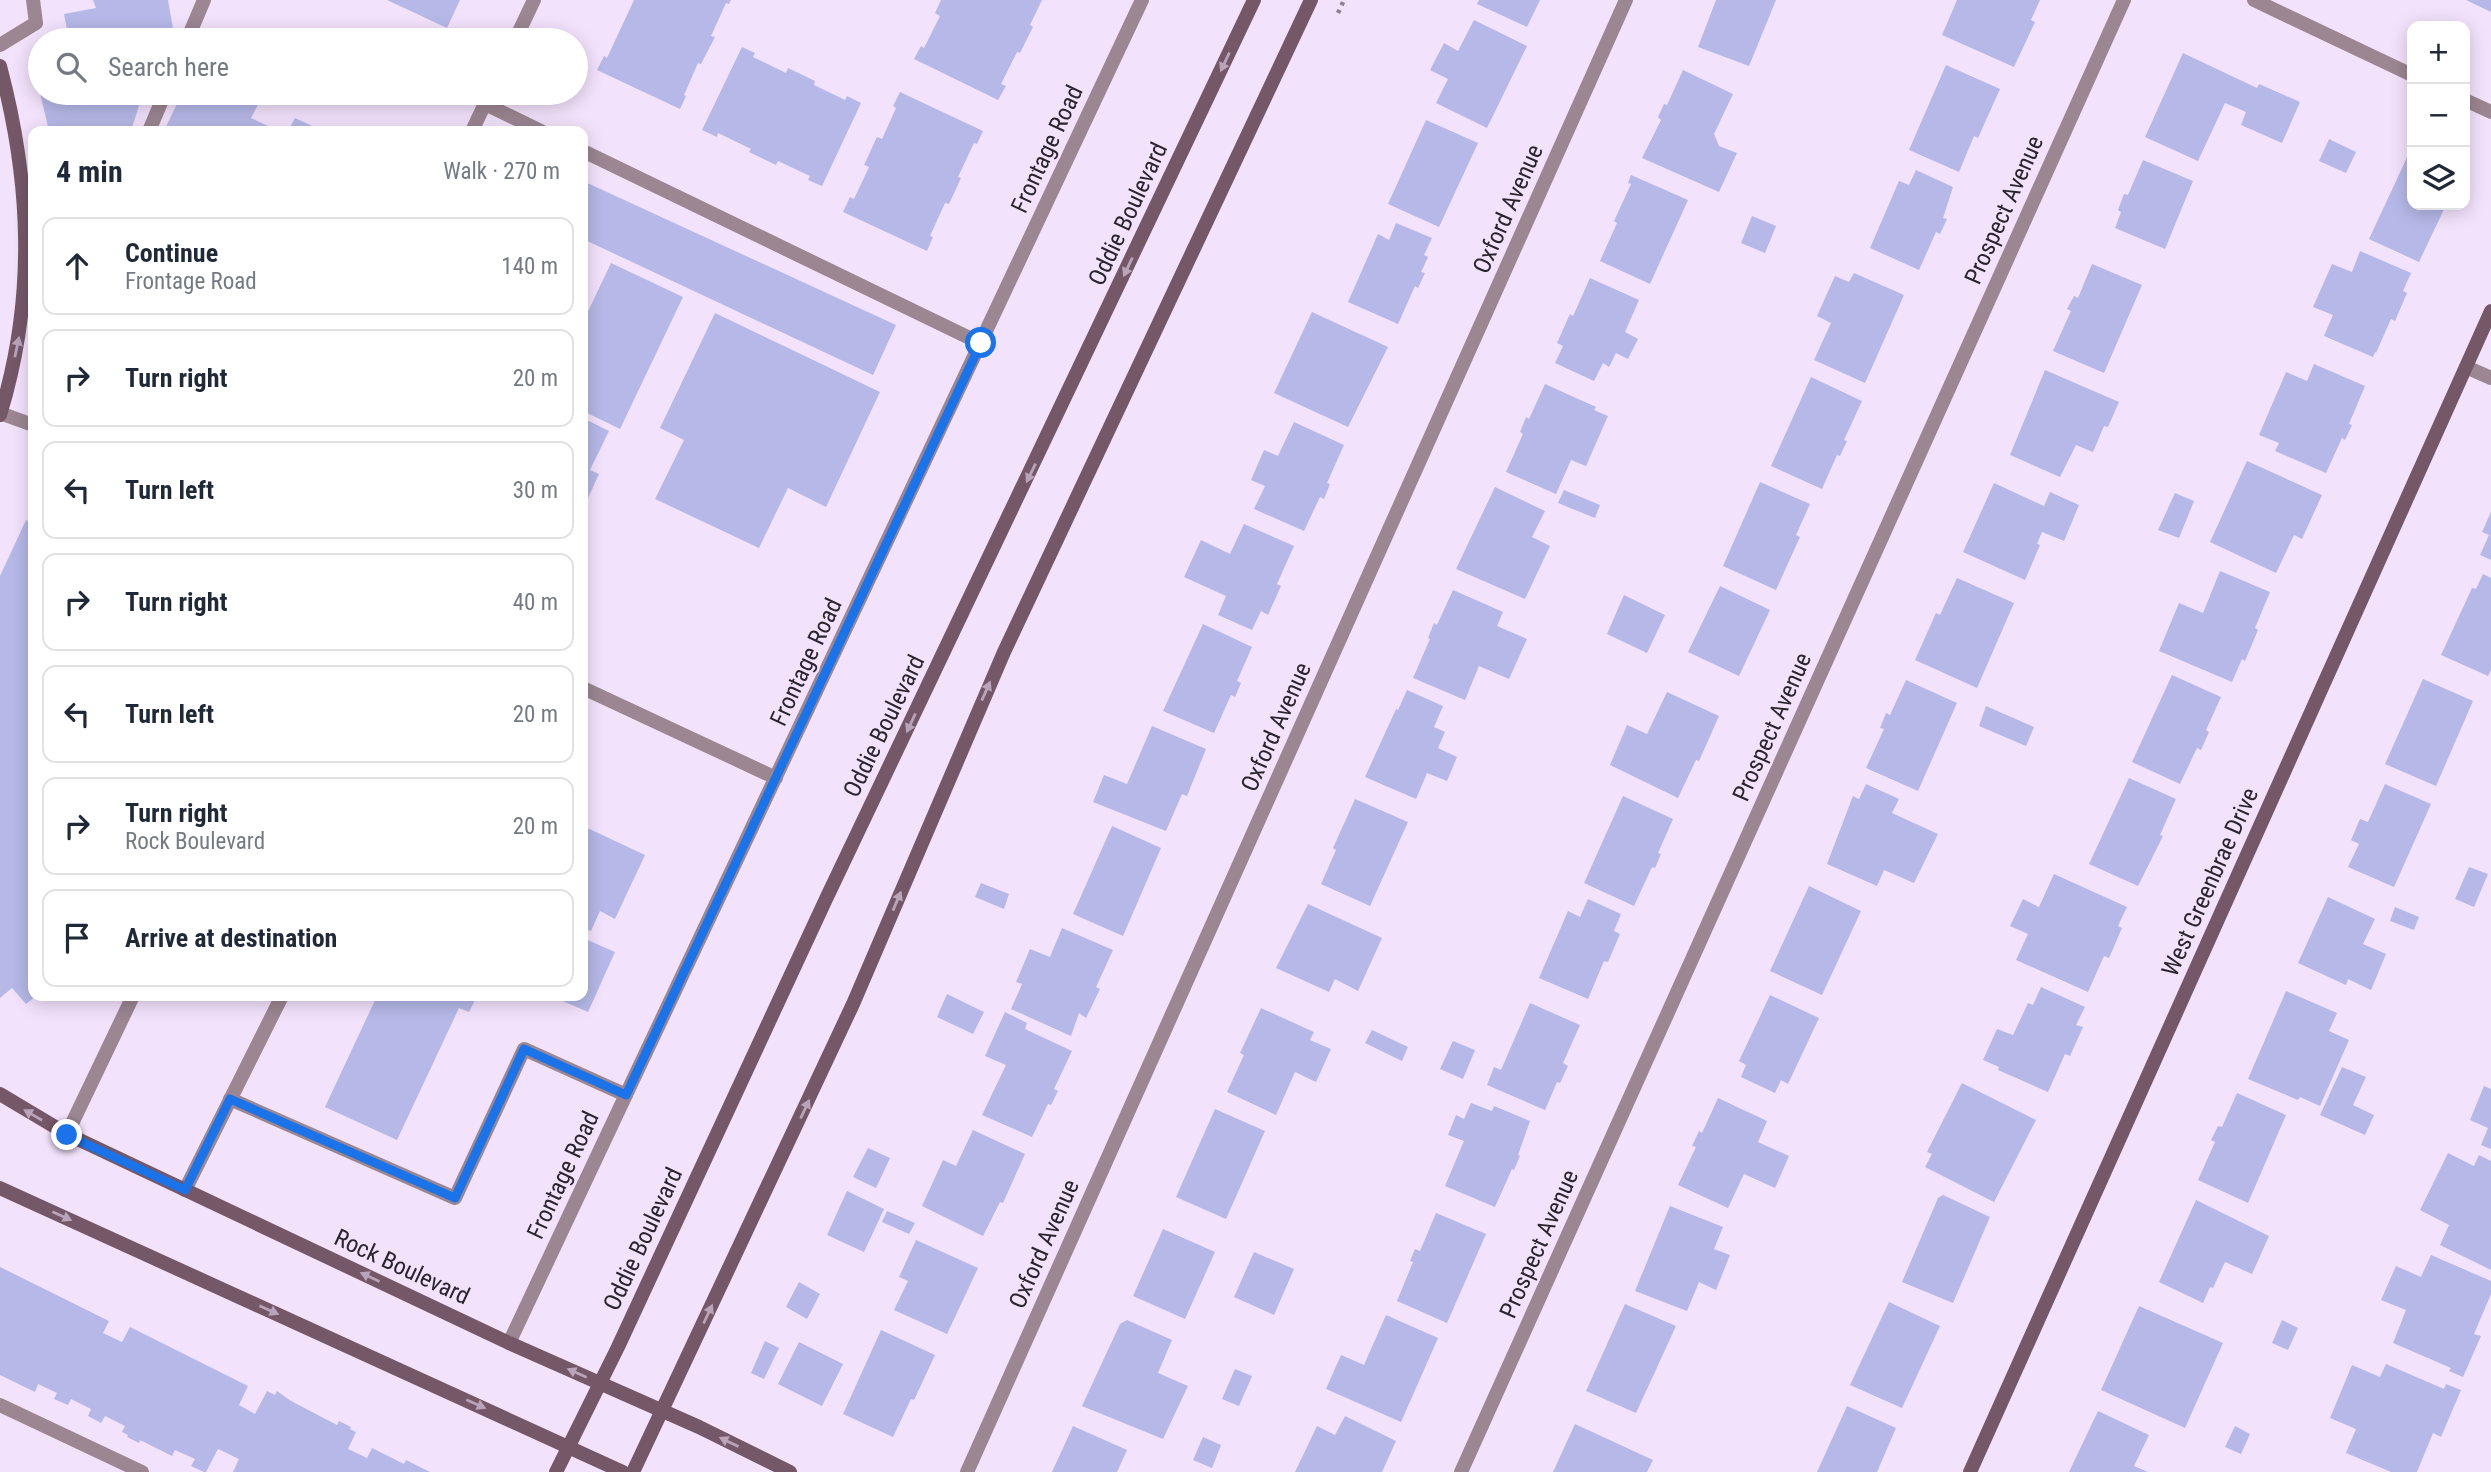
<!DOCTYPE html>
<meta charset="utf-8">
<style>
:root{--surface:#fff;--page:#f6f6f7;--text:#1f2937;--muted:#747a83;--line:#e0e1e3}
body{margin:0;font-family:"Roboto Condensed",sans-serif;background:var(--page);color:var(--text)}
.controls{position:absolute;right:21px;top:21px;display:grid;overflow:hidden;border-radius:14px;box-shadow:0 4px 18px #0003}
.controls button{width:63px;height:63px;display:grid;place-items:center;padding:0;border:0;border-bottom:2px solid var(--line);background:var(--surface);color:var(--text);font:35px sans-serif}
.stop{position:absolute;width:21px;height:21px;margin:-16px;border:5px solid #1a73e8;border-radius:50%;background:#fff}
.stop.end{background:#1a73e8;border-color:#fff;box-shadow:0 2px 7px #0008}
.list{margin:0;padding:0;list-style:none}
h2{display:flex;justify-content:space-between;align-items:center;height:91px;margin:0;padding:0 28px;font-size:30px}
h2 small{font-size:23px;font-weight:400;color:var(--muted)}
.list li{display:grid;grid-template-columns:46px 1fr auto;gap:21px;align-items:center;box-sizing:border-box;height:98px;margin:0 14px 14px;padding:0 14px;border:2px solid var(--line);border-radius:14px}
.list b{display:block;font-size:26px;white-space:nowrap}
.list p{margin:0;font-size:23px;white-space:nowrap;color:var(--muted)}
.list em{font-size:23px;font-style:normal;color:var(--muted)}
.icon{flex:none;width:38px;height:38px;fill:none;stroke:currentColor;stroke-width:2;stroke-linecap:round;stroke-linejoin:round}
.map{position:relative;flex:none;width:2491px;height:1472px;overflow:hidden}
.search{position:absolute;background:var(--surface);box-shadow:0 4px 18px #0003;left:28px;top:28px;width:560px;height:77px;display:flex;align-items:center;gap:18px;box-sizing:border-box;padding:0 24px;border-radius:38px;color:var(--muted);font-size:26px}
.panel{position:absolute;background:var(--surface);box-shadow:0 4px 18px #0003;left:28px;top:126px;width:560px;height:875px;border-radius:14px}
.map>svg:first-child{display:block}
</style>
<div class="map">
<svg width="2491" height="1472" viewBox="0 0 2491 1472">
<rect width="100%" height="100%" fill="#f3e2fc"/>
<g fill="#b6b9e7">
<polygon points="93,0 168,0 175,40 69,40 64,14 96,8"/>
<polygon points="387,0 460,0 447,28"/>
<polygon points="634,0 731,0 729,4 726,3 711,36 715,37 701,64 698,63 684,95 686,96 680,109 597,70 604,56 607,58"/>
<polygon points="941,0 1042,0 1030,25 1033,27 1020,53 1017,52 1001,84 1006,86 998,100 914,59 921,46 924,48 940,16 935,13"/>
<polygon points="1479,0 1540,0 1527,27 1477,4"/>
<polygon points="1716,0 1776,0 1749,66 1698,47"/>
<polygon points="1957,0 2040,0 2031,20 2035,22 2014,67 1942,35"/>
<polygon points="2466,0 2491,0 2491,12"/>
<polygon points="1474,20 1527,46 1487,128 1436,103 1448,79 1430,70 1444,43 1458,51"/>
<polygon points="742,47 755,53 753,57 786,73 788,68 815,81 814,85 845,100 847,96 861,103 822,186 808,180 810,176 778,161 776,165 749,152 751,149 718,133 717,137 702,130"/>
<polygon points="2183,53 2257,88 2259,84 2300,102 2282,143 2241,125 2246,112 2225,103 2198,161 2145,137"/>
<polygon points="40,56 40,89 39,89 32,58"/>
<polygon points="1946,65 2000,89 1978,138 1974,136 1959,172 1909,150"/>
<polygon points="1683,70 1733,94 1714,134 1719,146 1737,153 1719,192 1642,158 1661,120 1658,117 1664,104 1667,105"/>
<polygon points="900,92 983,131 977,144 974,143 958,177 961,178 949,204 945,203 930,236 933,237 927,251 843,212 850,197 854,199 869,167 864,165 877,137 882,139 896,108 893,106"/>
<polygon points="40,93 143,93 131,131 49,131"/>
<polygon points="182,93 241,93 260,101 251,118 279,131 164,131"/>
<polygon points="295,118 323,131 288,131"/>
<polygon points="1426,120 1478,143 1439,227 1388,204"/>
<polygon points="2329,139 2356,152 2346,173 2319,161"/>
<polygon points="2410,151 2412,151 2412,205 2446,205 2419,262 2369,239"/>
<polygon points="2143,160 2193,181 2165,249 2115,228 2121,212 2118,210 2124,194 2128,195"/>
<polygon points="1916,170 1953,187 1943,218 1947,219 1940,234 1936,232 1919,270 1870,248 1899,181 1909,185"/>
<polygon points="1631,175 1688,200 1650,284 1600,261 1617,223 1614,221 1631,184 1628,183"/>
<polygon points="583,181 896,325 873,375 583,239"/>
<polygon points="1752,216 1776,226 1765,253 1741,243"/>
<polygon points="1396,223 1432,238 1424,255 1428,257 1421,272 1425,273 1418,288 1415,286 1398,324 1348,302 1378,234 1389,240"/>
<polygon points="2360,251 2411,273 2403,291 2407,293 2395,321 2391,319 2376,353 2375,352 2373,357 2324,336 2333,315 2313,307 2332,264 2352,272"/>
<polygon points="611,263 683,297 620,429 583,411 583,322"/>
<polygon points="2092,264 2142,285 2104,373 2053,351 2071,311 2067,309 2074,296 2078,298"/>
<polygon points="1854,273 1904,295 1865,383 1814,360 1831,323 1817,316 1835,276 1849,282"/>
<polygon points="1590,278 1639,300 1625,332 1638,339 1628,359 1616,353 1609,367 1603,363 1594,381 1555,363 1563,346 1557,343 1570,314 1573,316"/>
<polygon points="1312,312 1388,347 1348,427 1274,393"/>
<polygon points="715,313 880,392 826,507 788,488 759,548 655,499 684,440 660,428"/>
<polygon points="2314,364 2365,386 2349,424 2352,425 2345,440 2342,438 2326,473 2275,451 2279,443 2259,435 2286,372 2307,381"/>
<polygon points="2045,370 2119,402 2108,427 2104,426 2093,452 2076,445 2060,477 2010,455"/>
<polygon points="1811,377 1862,401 1844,440 1847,441 1840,456 1837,455 1822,489 1771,466"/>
<polygon points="1545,384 1596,407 1594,410 1608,416 1586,466 1571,460 1556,494 1506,472 1523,434 1520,432 1526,417 1529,419"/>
<polygon points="583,418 609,431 590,470 599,474 583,509"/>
<polygon points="1294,422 1344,445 1327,483 1330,484 1324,499 1320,497 1304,531 1254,509 1265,486 1251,480 1264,450 1278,456"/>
<polygon points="2247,461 2322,495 2302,539 2294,535 2276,573 2210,542"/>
<polygon points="1760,482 1810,504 1796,535 1800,537 1776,590 1723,566"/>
<polygon points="1994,483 2044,506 2050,492 2079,505 2064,541 2042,532 2037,544 2040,545 2025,580 1963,552"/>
<polygon points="1495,487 1545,511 1532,537 1550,546 1525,599 1456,569"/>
<polygon points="1564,490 1600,505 1595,518 1558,503"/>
<polygon points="2175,493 2194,501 2179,538 2158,530"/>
<polygon points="2491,512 2491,560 2480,555 2489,535 2482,532"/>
<polygon points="26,520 33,524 33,996 36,996 26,1004 12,988 0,998 0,576"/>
<polygon points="1244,524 1294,546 1277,584 1281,586 1268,615 1261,611 1252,630 1218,615 1226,596 1184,577 1201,540 1230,554"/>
<polygon points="2220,571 2270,592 2255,628 2258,630 2245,661 2242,659 2232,682 2159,651 2179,603 2203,613"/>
<polygon points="2483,574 2491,578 2491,670 2488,676 2441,655 2472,588 2476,589"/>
<polygon points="1957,578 2014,603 1977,688 1915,660 1936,613 1940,615"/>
<polygon points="1720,586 1770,610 1739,676 1688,652"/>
<polygon points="1453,590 1503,612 1497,626 1527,639 1509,679 1479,666 1465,700 1413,678 1430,639 1428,638 1434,623 1437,625"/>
<polygon points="1624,595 1665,615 1647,653 1607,634"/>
<polygon points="1203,624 1252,647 1237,681 1241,683 1235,697 1231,695 1214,733 1163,711"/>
<polygon points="2172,675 2221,697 2206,730 2209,732 2201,750 2197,748 2180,784 2132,762"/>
<polygon points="2423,679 2473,701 2436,786 2385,764"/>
<polygon points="1906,680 1957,703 1918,791 1866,768 1884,729 1880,728 1886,713 1890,715"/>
<polygon points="1407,690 1443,706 1434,727 1445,732 1438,748 1457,757 1447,781 1427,773 1416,799 1365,777 1396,709 1398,710"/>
<polygon points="1667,692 1719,716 1699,761 1696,760 1678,798 1610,765 1627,725 1647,734"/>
<polygon points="1986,706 2034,727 2026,746 1979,726"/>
<polygon points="1152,726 1206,749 1187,796 1182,794 1166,831 1093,802 1104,775 1127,784"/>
<polygon points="2129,778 2176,799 2160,835 2163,836 2138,886 2089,864"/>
<polygon points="1866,784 1899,799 1892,813 1938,834 1914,883 1884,870 1877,886 1827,864 1853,796 1859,799"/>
<polygon points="2385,784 2431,804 2394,887 2348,867 2359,844 2351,840 2360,819 2368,822"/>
<polygon points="1623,796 1673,819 1658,853 1661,854 1655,868 1652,867 1634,906 1584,883"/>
<polygon points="1355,799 1408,822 1370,906 1321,884 1336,850 1333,848"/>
<polygon points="583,826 645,855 615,919 600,911 591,931 583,927"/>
<polygon points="1112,826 1161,848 1123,936 1073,914"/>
<polygon points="2469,867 2488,874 2474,907 2455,899"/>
<polygon points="2054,874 2127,907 2118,926 2122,928 2109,958 2104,956 2088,992 2016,960 2028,934 2010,926 2023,899 2039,907"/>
<polygon points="981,883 1009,894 1004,909 975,897"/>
<polygon points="1809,886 1861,911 1822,995 1770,971"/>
<polygon points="2328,897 2375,919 2363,944 2386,954 2371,990 2348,979 2346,985 2298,963"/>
<polygon points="1588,899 1621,914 1614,931 1620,934 1608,962 1604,961 1588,999 1539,978 1568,911 1580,917"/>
<polygon points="1308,904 1382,938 1358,991 1335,979 1329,992 1276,968"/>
<polygon points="2395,907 2419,917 2414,930 2390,921"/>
<polygon points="1062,928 1113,950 1096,987 1100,989 1086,1018 1079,1013 1071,1036 1011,1009 1022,984 1016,982 1030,949 1050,957"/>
<polygon points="583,938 615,952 588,1012 551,996 583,996"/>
<polygon points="2041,987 2085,1007 2076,1025 2083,1027 2070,1056 2065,1054 2048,1092 1998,1070 1999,1067 1983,1060 1997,1029 2013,1035 2028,1003 2033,1005"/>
<polygon points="2286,991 2337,1013 2329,1031 2349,1040 2320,1106 2300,1097 2298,1100 2248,1079"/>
<polygon points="947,994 984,1012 973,1034 937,1017"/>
<polygon points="1770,995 1819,1018 1788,1084 1781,1080 1775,1093 1741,1077 1746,1065 1739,1061"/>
<polygon points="377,996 471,996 476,998 469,1012 459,1008 397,1140 325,1107"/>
<polygon points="1530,1003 1580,1025 1563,1063 1568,1066 1560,1083 1557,1082 1545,1110 1487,1085 1494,1067 1501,1070"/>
<polygon points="1261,1008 1314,1032 1310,1040 1331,1049 1316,1082 1295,1072 1276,1115 1227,1092 1244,1055 1240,1053"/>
<polygon points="1005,1012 1027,1023 1025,1029 1072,1051 1054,1089 1058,1091 1051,1105 1048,1104 1032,1137 982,1115 1006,1065 985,1056"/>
<polygon points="1372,1030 1408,1047 1402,1061 1365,1043"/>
<polygon points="1453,1041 1475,1050 1463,1079 1440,1069"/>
<polygon points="2342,1067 2366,1077 2353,1105 2374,1115 2365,1135 2320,1115"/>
<polygon points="1962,1083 2036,1120 1994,1202 1925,1167 1932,1154 1927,1152"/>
<polygon points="2484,1086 2491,1089 2491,1149 2481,1145 2488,1128 2470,1120"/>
<polygon points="2237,1093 2286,1115 2248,1203 2198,1180 2215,1142 2211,1140 2218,1126 2222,1127"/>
<polygon points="1718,1098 1767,1121 1758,1142 1789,1156 1775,1188 1744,1174 1728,1208 1678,1185 1696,1147 1692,1146 1699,1131 1702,1133"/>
<polygon points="1471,1103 1492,1111 1494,1106 1530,1121 1518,1155 1520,1156 1514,1170 1512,1169 1495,1207 1445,1186 1464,1141 1448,1135 1456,1115 1464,1119"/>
<polygon points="1215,1109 1265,1131 1226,1219 1176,1197"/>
<polygon points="973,1130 1025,1154 1003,1203 1000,1202 983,1236 922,1206 943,1160 956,1166"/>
<polygon points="868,1148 890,1158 876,1188 853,1177"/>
<polygon points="2448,1153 2474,1166 2479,1155 2491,1161 2491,1270 2440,1245 2449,1225 2420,1210"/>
<polygon points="847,1191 884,1209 864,1252 827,1235"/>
<polygon points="1943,1195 1990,1217 1953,1303 1902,1282 1938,1198"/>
<polygon points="2196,1200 2269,1236 2252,1274 2225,1262 2213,1288 2210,1287 2203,1303 2159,1282"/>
<polygon points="1670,1206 1723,1227 1714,1249 1730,1255 1716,1290 1699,1282 1687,1311 1635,1291"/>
<polygon points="887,1211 915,1223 909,1234 882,1222"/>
<polygon points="1436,1213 1486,1234 1447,1323 1397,1301 1413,1262 1410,1261 1415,1249 1420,1251"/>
<polygon points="1163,1229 1215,1252 1185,1319 1133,1296"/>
<polygon points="916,1240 978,1268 947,1334 894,1310 908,1281 899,1277"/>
<polygon points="1254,1252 1294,1269 1274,1315 1234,1297"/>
<polygon points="2431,1255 2491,1281 2491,1294 2474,1334 2481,1336 2463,1377 2449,1371 2451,1368 2393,1343 2406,1310 2381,1300 2396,1266 2421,1277"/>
<polygon points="0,1267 109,1321 103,1333 122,1342 130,1327 248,1386 239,1405 255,1414 267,1391 275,1395 277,1391 291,1401 337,1425 339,1421 351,1427 350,1429 356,1432 348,1449 367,1458 372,1448 404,1464 406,1460 430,1472 233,1472 239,1459 218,1449 206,1472 204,1472 191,1466 195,1459 175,1450 172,1456 140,1440 139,1443 127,1437 128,1435 122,1432 125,1426 105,1416 101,1423 88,1416 91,1409 71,1399 68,1405 54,1399 57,1393 38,1384 35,1392 0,1375"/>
<polygon points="799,1282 820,1294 807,1319 786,1307"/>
<polygon points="1889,1302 1940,1326 1902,1408 1850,1385"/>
<polygon points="1625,1304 1676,1326 1636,1413 1586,1391"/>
<polygon points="2139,1306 2223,1343 2185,1428 2101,1390"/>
<polygon points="1386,1315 1438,1338 1401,1422 1326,1389 1341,1355 1364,1365"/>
<polygon points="1127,1320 1172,1340 1158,1373 1188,1386 1163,1439 1082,1406 1120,1324"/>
<polygon points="2282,1320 2298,1328 2288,1350 2272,1343"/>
<polygon points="881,1330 935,1355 914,1400 911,1399 893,1437 843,1414"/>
<polygon points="765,1341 779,1348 764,1379 751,1373"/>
<polygon points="799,1342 843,1364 822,1406 778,1384"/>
<polygon points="2386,1364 2444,1389 2446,1384 2461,1390 2441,1437 2433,1433 2417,1472 2391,1472 2346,1453 2356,1429 2330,1418 2352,1365 2380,1377"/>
<polygon points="1235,1369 1252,1376 1239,1406 1222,1399"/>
<polygon points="1847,1406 1896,1428 1877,1472 1817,1472"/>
<polygon points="2098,1411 2149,1435 2134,1466 2148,1472 2069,1472"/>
<polygon points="1345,1416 1396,1441 1382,1472 1295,1472 1317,1426 1335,1435"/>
<polygon points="1575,1424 1653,1460 1647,1472 1553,1472"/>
<polygon points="1073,1426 1127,1450 1117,1472 1052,1472"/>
<polygon points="2235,1426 2250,1434 2241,1454 2225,1447"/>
<polygon points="1203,1437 1221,1445 1212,1468 1193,1460"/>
</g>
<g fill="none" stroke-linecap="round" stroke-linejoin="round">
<polyline stroke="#8c8192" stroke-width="4.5" stroke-dasharray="3.5 5" stroke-linecap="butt" points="1338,13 1344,0"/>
<g stroke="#9b8691" stroke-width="14">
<polyline points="187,40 204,0"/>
<polyline points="0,45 36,23 33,0"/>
<polyline points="485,104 541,131"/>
<polyline points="149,131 165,93"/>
<polyline points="583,151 980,343"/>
<polyline points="230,1099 455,1198 524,1049 626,1095"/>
<polyline points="67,1134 133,996"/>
<polyline points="185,1190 282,996"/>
<polyline points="0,1405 142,1472"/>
</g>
<g stroke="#9b8691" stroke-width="14">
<polyline points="2254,0 2412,75"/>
<polyline points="515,40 534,0"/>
<polyline points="2465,100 2491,112"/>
<polyline points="472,131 490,93"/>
<polyline points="2466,367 2491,378"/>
<polyline points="0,413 33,425"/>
<polyline points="583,688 776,778"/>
<polyline points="509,1343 1142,0"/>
<polyline points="967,1472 1626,0"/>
<polyline points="1461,1472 2124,0"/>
</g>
<g stroke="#755868" stroke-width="14">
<path d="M0,66C31,183 36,298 0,415"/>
<polyline points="0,1094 67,1134 509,1343 699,1427 790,1472"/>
<polyline points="0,1188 623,1472"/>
<polyline points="556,1472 618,1347 826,899 1254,0"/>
<polyline points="633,1472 853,1004 1004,652 1311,0"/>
<polyline points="1970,1472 2491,311"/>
</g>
</g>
<defs><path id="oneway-solid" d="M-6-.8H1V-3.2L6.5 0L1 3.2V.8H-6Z" transform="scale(1.75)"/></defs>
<g fill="#baa4b9">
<use href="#oneway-solid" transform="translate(1225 62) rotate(115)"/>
<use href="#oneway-solid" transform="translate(1128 267) rotate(115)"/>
<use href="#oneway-solid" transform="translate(17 347) rotate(-78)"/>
<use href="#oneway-solid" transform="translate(1031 473) rotate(116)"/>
<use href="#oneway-solid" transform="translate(986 691) rotate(-66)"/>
<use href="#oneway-solid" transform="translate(911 723) rotate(115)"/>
<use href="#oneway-solid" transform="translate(897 901) rotate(-67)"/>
<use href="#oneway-solid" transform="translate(805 1109) rotate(-65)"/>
<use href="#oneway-solid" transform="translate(33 1115) rotate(-150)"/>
<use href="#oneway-solid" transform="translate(62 1216) rotate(24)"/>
<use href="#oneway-solid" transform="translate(370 1277) rotate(-155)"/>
<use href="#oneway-solid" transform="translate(269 1310) rotate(24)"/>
<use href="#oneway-solid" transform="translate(708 1314) rotate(-65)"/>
<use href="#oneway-solid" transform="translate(577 1373) rotate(-156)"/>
<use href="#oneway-solid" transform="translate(476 1404) rotate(24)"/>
<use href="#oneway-solid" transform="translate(729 1442) rotate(-154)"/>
</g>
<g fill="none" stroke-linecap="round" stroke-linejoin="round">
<polyline stroke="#1a73e8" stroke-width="9" points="67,1135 185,1190 230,1099 455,1198 524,1049 626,1095 981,343"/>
</g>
<g text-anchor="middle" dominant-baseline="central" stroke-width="5" stroke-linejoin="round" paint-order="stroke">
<g font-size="24" fill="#2a242d" stroke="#f3e2fc">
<text transform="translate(1047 149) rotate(-65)">Frontage Road</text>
<text transform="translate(1508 209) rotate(-66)">Oxford Avenue</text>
<text transform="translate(2004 210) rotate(-66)">Prospect Avenue</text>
<text transform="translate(1128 214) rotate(-65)">Oddie Boulevard</text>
<text transform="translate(806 662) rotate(-65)">Frontage Road</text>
<text transform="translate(884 726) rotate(-64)">Oddie Boulevard</text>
<text transform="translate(1276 727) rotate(-66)">Oxford Avenue</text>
<text transform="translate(1772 727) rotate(-66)">Prospect Avenue</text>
<text transform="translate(2210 882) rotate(-66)">West Greenbrae Drive</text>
<text transform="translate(563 1175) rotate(-65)">Frontage Road</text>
<text transform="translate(643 1239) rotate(-65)">Oddie Boulevard</text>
<text transform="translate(1044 1244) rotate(-66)">Oxford Avenue</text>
<text transform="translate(1539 1244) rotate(-66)">Prospect Avenue</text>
<text transform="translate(402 1267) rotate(25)">Rock Boulevard</text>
</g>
</g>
</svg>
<div class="controls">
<button>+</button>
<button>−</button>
<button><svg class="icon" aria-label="layers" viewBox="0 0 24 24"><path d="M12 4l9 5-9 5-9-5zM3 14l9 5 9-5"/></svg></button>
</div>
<div class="stop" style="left:981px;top:343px"></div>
<div class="stop end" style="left:67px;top:1135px"></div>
<div class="search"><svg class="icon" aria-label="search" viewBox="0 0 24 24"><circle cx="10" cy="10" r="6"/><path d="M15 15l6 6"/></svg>Search here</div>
<section class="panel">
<h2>4 min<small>Walk · 270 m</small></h2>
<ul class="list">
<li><svg class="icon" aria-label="ahead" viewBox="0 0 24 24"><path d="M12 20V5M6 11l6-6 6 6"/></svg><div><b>Continue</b><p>Frontage Road</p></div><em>140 m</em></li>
<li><svg class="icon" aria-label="right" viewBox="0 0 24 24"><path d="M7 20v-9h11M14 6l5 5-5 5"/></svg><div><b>Turn right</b></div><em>20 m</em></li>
<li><svg class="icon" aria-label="left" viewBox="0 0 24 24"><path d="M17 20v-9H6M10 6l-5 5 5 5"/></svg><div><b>Turn left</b></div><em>30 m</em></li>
<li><svg class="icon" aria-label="right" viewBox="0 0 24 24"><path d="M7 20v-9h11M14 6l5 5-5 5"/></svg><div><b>Turn right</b></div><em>40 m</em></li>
<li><svg class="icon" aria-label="left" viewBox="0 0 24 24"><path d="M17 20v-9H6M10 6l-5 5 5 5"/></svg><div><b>Turn left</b></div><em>20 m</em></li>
<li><svg class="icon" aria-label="right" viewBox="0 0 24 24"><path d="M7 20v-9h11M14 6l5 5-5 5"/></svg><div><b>Turn right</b><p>Rock Boulevard</p></div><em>20 m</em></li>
<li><svg class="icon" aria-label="arrive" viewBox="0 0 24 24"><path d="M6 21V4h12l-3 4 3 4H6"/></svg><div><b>Arrive at destination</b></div></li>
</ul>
</section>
</div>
